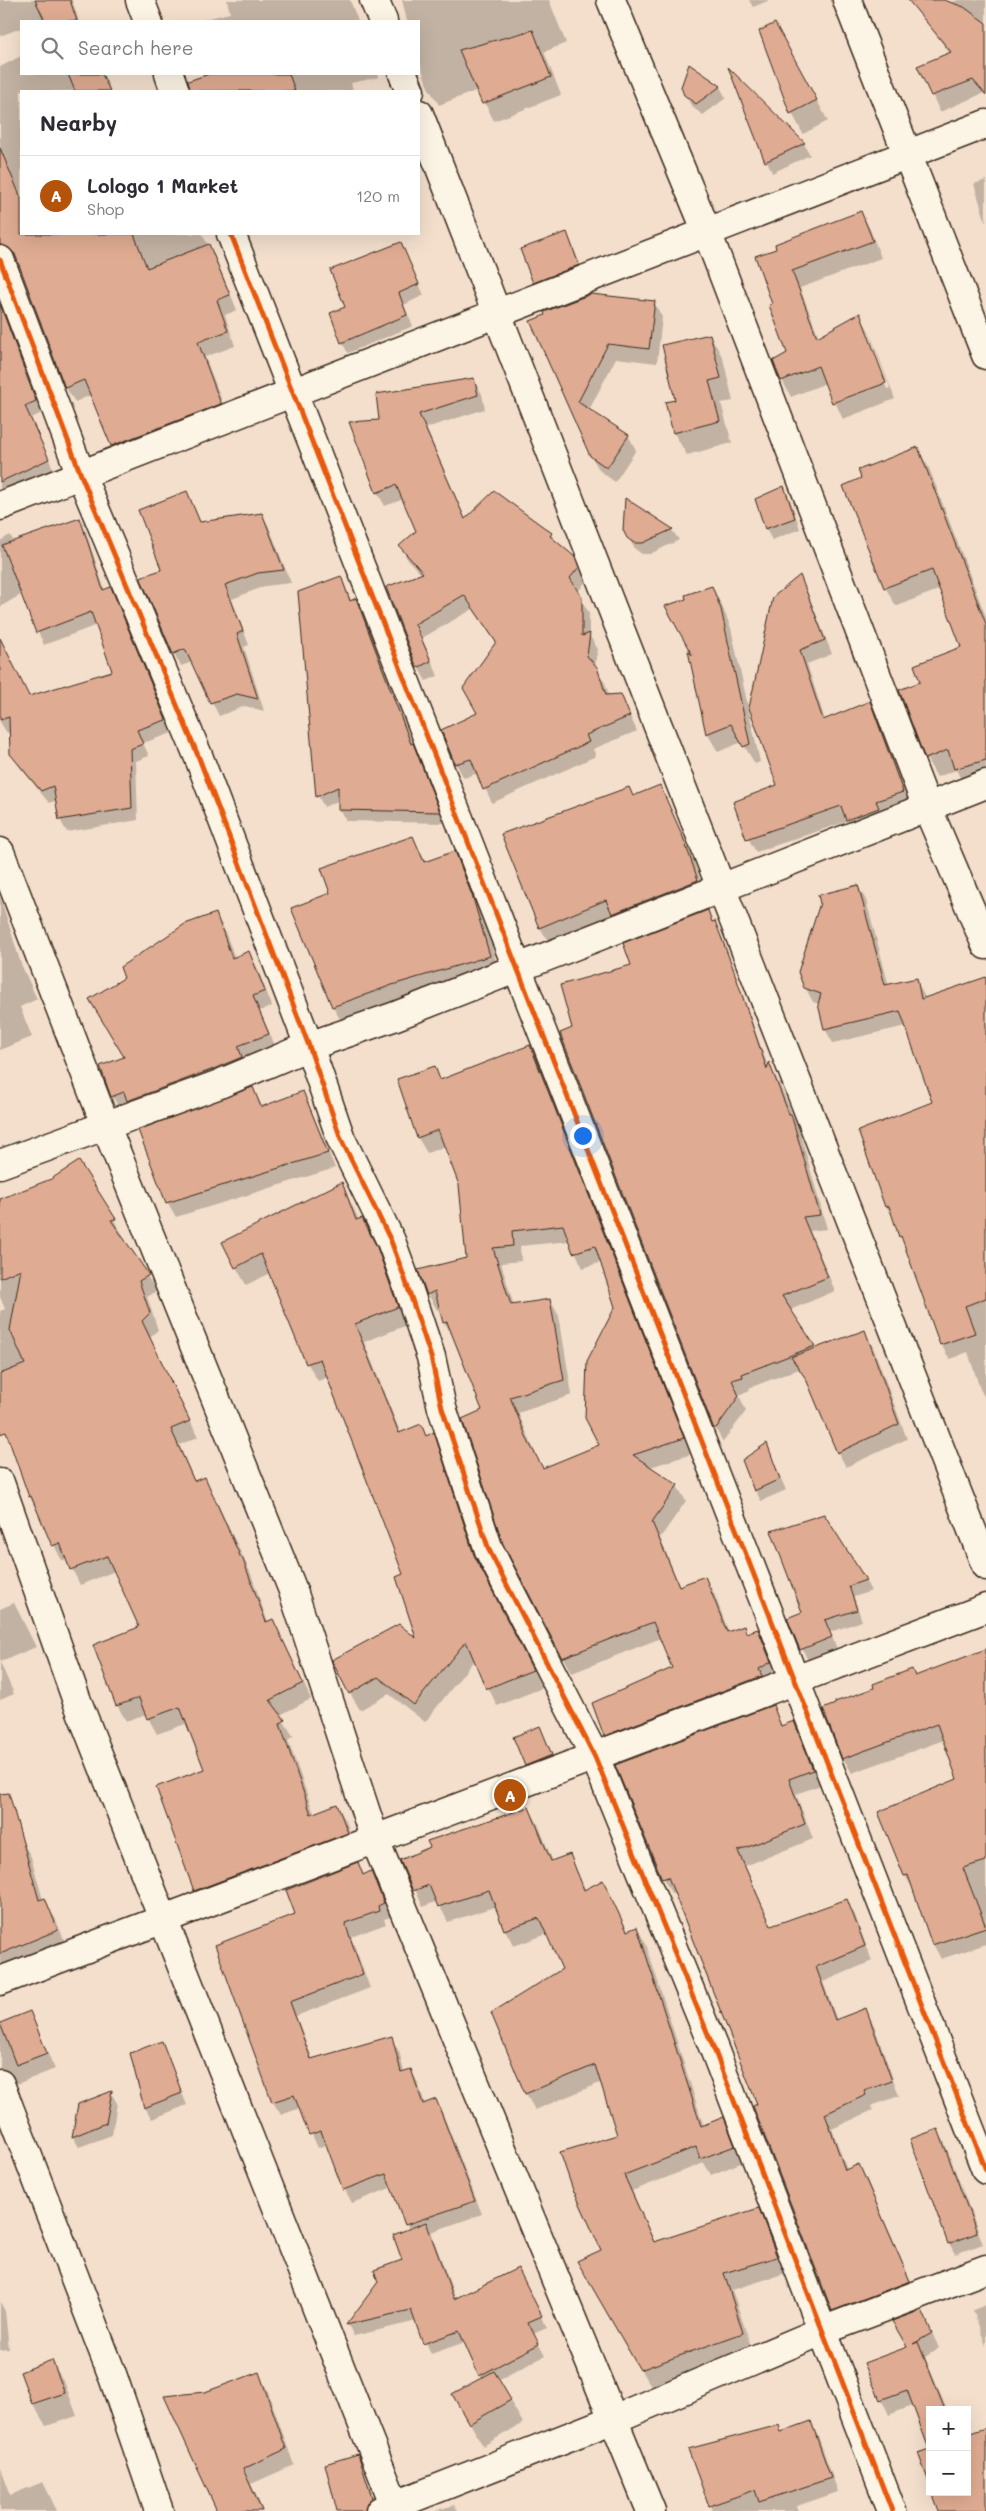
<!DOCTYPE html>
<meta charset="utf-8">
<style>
:root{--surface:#fff;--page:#f7f7f7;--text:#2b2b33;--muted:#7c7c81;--line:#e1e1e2;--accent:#b45309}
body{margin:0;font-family:Mali,sans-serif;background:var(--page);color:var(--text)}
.controls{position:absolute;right:15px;bottom:15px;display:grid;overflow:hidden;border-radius:0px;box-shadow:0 5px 20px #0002}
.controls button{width:45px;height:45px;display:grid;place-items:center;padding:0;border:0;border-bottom:1px solid var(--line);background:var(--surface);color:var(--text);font:25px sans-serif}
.you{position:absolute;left:582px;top:1135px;width:18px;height:18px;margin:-12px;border:4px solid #fff;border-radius:50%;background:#1a73e8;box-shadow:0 0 0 8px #1a73e833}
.badge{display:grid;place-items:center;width:32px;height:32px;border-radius:50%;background:var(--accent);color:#fff;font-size:16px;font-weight:700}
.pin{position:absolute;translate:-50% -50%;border:2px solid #fff;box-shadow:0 1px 5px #0006}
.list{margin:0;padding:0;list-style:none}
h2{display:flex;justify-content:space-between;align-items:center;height:65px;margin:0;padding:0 20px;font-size:21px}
h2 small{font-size:16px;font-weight:400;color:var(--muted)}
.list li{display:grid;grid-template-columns:32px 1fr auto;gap:15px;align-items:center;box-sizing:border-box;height:80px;padding:0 20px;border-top:1px solid var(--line)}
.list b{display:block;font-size:19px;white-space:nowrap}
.list p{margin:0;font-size:16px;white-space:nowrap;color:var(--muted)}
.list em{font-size:16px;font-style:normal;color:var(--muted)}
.icon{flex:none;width:28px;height:28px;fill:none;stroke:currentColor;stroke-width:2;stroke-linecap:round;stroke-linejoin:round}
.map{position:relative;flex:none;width:986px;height:2511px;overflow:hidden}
.search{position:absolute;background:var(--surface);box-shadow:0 5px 20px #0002;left:20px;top:20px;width:400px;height:55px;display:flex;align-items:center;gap:12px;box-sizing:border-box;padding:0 18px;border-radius:0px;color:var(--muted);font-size:19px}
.panel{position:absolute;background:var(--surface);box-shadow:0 5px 20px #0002;left:20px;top:90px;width:400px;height:145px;border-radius:0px}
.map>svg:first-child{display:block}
</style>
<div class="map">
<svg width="986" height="2511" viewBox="0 0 986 2511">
<rect width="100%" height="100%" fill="#f3dfcc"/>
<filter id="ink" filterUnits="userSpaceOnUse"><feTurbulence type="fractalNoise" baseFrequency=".02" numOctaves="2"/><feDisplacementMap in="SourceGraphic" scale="10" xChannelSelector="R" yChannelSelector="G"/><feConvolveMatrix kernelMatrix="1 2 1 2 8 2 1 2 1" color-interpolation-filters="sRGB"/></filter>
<g filter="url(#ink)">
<g fill="#0003" fill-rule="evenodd">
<polygon points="0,0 72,0 79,21 21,21 21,28 0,36"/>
<polygon points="227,0 350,0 358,21 197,21 230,13"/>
<polygon points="402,0 549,0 566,43 544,52 561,95 494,121 478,90 439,105 428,87 419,61 419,21 407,21"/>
<polygon points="749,0 770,0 753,7"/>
<polygon points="922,0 945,0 936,8 958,0 986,0 986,92 940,112 919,67 950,54 921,14"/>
<polygon points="760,32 787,45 828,121 803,134 792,113"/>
<polygon points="21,56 21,74 103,74 111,91 21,91 21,234 202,234 217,261 237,310 225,315 235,346 205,357 229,419 120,461 112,446 91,395 75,402 66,388 23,267 12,259 0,261 0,67"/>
<polygon points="689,66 720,87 726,98 703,115 692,107 685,95"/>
<polygon points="732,72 804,144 810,155 772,173"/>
<polygon points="202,74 378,74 379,77 351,83 353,91 208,91"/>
<polygon points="986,180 986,223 974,184"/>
<path d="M861,212L870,229L881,258L800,288L819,337L859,315L869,331L895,399L843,419L826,383L791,397L782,380L788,354L773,305L778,249ZM865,331H868L890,388L887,389Z"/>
<polygon points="567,233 585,276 541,293 534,282"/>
<polygon points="400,243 424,295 404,305 413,326 348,353 342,342 347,308"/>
<polygon points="654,302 662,317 657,363 616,358 589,410 628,435 636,450 615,482 600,471 591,456 531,322"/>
<polygon points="4,317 11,329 42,413 31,418 54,471 0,498 0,319"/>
<polygon points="710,335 723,358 733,401 721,403 732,443 687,455 674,433 667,403 676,400"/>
<polygon points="474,380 482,394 485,409 426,428 466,520 551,534 555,542 574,558 586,581 577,593 589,613 589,635 598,649 595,666 605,683 609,696 620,695 637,731 593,749 596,756 492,803 478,773 464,778 456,764 478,713 497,644 473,609 422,638 438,676 426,681 418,667 387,588 422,575 408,560 400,546 417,531 404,499 385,506 377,492 381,421"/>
<polygon points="918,449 929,468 986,617 986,782 966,788 956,770 937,777 926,758 921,683 963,647 941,589 896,606 885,587 863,479"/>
<polygon points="784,488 790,499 800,529 772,540 766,529 756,500"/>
<polygon points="187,492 201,523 262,514 269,527 291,583 265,586 232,599 249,645 244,647 264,711 245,706 219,716 192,662 181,666 174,654 162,570"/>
<polygon points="626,501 672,530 679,540 650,554 642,554 635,549 624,530"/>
<polygon points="79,520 86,532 105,591 110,589 117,601 172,733 143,743 149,756 136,761 138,820 67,832 60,820 57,800 49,803 19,766 12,753 11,731 7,733 0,722 0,671 29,697 114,672 97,625 44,645 22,594 0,607 0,541 10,535 14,542"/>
<polygon points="341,577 352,602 356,600 362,611 413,745 445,823 346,821 340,810 340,800 324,807 318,796 299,593"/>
<polygon points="799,577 807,591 832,654 807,664 825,720 869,703 878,717 910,806 855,833 848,821 756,852 748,838 779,786"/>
<polygon points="712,587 722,606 731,628 760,762 755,764 742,742 718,752 707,733 687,600"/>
<polygon points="660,787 692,855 706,898 550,944 540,928 629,788 634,797"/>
<polygon points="413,837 426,863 454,853 465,871 484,918 500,975 344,1026 333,1007 293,909 332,894"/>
<polygon points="858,886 866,900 889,986 916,980 926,999 986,1007 986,1400 980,1389 968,1352 950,1359 941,1345 906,1246 895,1220 886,1206 933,1103 906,1026 833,1043 825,1029 820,1004 813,1002 805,987"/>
<polygon points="0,896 21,964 37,999 20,1007 32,1037 0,1050"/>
<polygon points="707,912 722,937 768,1067 769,1065 776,1077 799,1129 827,1229 810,1231 835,1291 790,1310 816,1350 865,1332 873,1347 907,1439 846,1467 838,1452 810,1385 799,1369 749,1388 750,1391 739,1395 746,1411 723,1442 715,1428 574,1029 633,966"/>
<polygon points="215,914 224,929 235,958 249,952 257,967 272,1006 260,1011 276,1048 121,1111 112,1096 126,1058 126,978"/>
<path d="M530,1046L539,1062L692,1454L650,1467L677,1486L686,1501L660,1538L680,1587L705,1578L714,1593L729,1633L743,1627L747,1634L758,1630L767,1646L779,1678L614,1751L605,1735L674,1669L661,1638L572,1673L505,1543L484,1411L454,1338L444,1322L441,1308L437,1310L428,1294L467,1259L461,1185L446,1146L427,1153L418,1138L399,1079L434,1067L442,1081ZM570,1241L583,1268L602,1262L616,1307L601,1445L542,1468L518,1413L572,1395L559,1316L550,1300L514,1306L501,1263L521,1261L520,1246Z"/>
<polygon points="253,1088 263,1108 302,1092 310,1107 335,1168 176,1217 168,1203 140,1131"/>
<polygon points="79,1162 123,1235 120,1236 157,1291 147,1297 158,1330 150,1337 198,1437 179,1445 195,1482 204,1479 213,1494 251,1574 268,1623 272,1621 281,1636 311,1699 280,1715 293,1736 288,1740 314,1814 337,1806 346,1821 356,1849 204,1906 195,1890 206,1770 188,1723 157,1734 146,1714 126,1721 117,1705 141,1628 115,1571 80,1585 67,1559 62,1561 30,1497 0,1416 0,1311 5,1309 0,1297 0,1200 51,1180"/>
<polygon points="342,1184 359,1220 362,1219 386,1266 407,1325 364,1342 401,1434 420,1426 427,1437 433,1434 443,1451 484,1574 542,1688 497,1706 475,1659 425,1722 389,1694 360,1710 350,1693 418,1642 404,1575 329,1377 318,1381 308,1364 270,1273 246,1285 236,1267"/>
<polygon points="766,1445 786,1490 761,1501 755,1490"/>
<polygon points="773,1532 865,1580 871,1591 854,1597 862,1621 830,1632 837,1649 808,1661 789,1618 804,1613"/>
<polygon points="14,1603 36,1647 0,1662 14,1694 0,1700 0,1609"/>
<polygon points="986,1651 986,1944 941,1959 933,1944 914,1890 905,1876 959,1779 944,1740 852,1773 843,1758 915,1677"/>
<polygon points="772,1707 783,1727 794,1722 802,1737 821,1785 796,1794 813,1839 745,1866 772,1927 846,1900 855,1915 872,1961 823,1982 837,2020 865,2010 874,2025 899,2096 871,2106 873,2110 832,2129 847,2170 859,2165 867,2180 917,2296 842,2325 833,2310 758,2105 675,1892 671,1893 663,1878"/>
<polygon points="539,1727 558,1767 533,1776 527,1765"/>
<polygon points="529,1808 538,1824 553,1862 570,1855 586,1891 611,1898 628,1932 637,1928 646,1944 704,2127 723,2119 732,2135 743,2162 711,2175 704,2163 632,2191 655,2243 758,2210 767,2226 786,2273 732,2290 752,2349 651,2386 579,2262 603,2251 575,2193 619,2135 602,2082 535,2110 526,2094 492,2013 563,1970 547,1934 514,1946 505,1930 497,1906 448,1922 437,1901 423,1907 402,1860"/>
<polygon points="21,1839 31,1857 43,1900 55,1918 68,1949 0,1977 0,1844"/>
<polygon points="358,1864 364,1875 370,1873 391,1917 384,1919 386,1924 351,1937 370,1988 296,2016 313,2060 391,2038 399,2051 404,2072 411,2070 418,2083 425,2104 436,2101 443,2114 482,2214 431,2232 456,2300 522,2279 547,2328 533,2334 545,2356 498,2380 523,2423 483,2446 454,2395 482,2379 465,2342 431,2354 417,2321 354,2336 348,2325 380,2282 404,2261 409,2230 393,2187 352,2203 345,2190 327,2144 318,2148 300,2108 281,2115 273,2102 217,1946 297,1915"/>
<polygon points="29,2013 55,2069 14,2085 0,2088 0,2024"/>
<polygon points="161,2042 187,2105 152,2119 145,2108 131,2054"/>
<polygon points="111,2093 117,2103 112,2135 79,2147 73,2137 79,2105"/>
<polygon points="937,2130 944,2141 983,2244 955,2254 949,2243"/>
<polygon points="0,2302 5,2311 9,2349 0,2350"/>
<polygon points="986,2305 986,2346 973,2310"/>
<polygon points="922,2311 939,2348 925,2357 947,2410 930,2410 914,2405 889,2415 866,2364 909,2347"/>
<polygon points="52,2362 65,2384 77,2416 46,2426 33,2404"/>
<polygon points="258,2374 267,2389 294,2465 251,2484 263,2511 218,2511 205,2393"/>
<polygon points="810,2423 818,2436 838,2492 797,2506 799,2511 712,2511 690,2450 779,2427 782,2433"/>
<polygon points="357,2456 374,2497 341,2507"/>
<polygon points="0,2468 10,2495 43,2482 57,2511 0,2511"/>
<polygon points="454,2505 458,2511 435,2511"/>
</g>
<g fill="#dfab92" stroke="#3b2a1e" fill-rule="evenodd">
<polygon points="35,0 70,0 77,21 45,21"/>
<polygon points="908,0 944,0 964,7 986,23 986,95 973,80 931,96 917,66 951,52"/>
<polygon points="775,23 817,100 790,114 759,31"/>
<polygon points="533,30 551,77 482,104 459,50"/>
<polygon points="689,64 721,86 696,104 684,95 681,87"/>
<polygon points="728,67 805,143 765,162"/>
<polygon points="68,74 102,74 110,91 75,91"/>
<polygon points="209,74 289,74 295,91 190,91 188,81"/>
<polygon points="0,148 21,198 21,234 134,234 147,268 209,244 230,295 217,300 228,331 198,342 221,404 111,446 84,380 65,388 15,254 9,248 0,245"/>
<polygon points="861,211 873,241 792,271 817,337 860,313 886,383 832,403 818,366 781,381 773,361 787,353 769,305 772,304 755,256 776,249 775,244"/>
<polygon points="567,232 579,265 533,283 520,249"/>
<polygon points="401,242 419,284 399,293 407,315 341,343 330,313 345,307 330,270"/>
<polygon points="591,294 655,301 649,349 608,344 578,402 629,435 607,468 590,456 530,321 545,315 544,312"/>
<polygon points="0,304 36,401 25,406 49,459 0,482"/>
<polygon points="710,334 721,378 709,381 720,421 673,433 665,402 675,400 662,345"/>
<polygon points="474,378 478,395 419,414 465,519 494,491 552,533 550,536 575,557 579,567 570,578 582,598 582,636 590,633 587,656 597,667 606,695 621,694 630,716 586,735 589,742 483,790 471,759 455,764 441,730 477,713 463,688 496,642 464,595 415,624 431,661 417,668 386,587 423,573 399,546 416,531 396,485 376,493 349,422 379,420 376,394"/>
<polygon points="918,447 986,624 986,760 954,769 948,750 925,759 899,690 920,682 914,665 961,647 932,570 884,588 843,486 861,478 858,470"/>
<polygon points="784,486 795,518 765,529 755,499"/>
<polygon points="187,491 200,522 262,513 284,570 258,573 225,585 243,631 237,634 258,699 237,694 210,703 185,649 173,654 140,577 161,570 160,566 138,510"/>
<polygon points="625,498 673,529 643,543 634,543 627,538 623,530"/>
<polygon points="80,518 103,590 111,587 166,720 137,730 143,744 130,749 132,808 59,820 53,786 41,791 10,754 9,717 0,720 0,638 29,696 112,671 91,612 36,633 2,545"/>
<polygon points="800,575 825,640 800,650 823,720 870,701 903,792 876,801 879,808 846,820 841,806 746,839 733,802 777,785 749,708 773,597"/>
<polygon points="341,576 350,601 356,598 411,744 413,743 440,812 338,810 338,787 316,797 298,592"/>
<polygon points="712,586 721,609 750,744 743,747 731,724 706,734 688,651 692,655 665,606 686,599 685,595"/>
<polygon points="660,785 683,837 698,880 612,914 606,900 539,928 501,834 629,787 633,796"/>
<polygon points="413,836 424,862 455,851 473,898 490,956 392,985 332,1007 291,908 330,893 321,868"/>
<polygon points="858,885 885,985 917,978 921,999 986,977 986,1298 965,1306 975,1333 940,1345 901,1236 899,1237 889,1206 885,1207 858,1131 932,1102 900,1011 824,1029 818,1004 821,994 804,988 798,972 820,903 818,895"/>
<polygon points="708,910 712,922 715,921 733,968 767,1069 769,1062 789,1114 791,1114 820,1215 803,1217 828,1277 782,1296 815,1346 742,1374 743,1377 732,1380 739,1396 717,1427 714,1429 560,1033 572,1028 560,985 631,965 623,943"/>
<polygon points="216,913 232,958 249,951 265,991 253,996 269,1034 238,1046 242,1057 211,1070 127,1101 124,1092 111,1097 100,1066 124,1057 89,999 124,978 120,967 185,924"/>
<path d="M530,1045L684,1438L633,1455L678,1485L652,1522L679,1586L705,1576L727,1632L744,1626L746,1633L758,1629L771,1662L759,1669L762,1676L604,1736L592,1703L672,1668L653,1622L562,1658L503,1544L462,1419L482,1410L447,1322L443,1323L435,1291L427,1295L418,1270L466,1258L459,1185L438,1130L417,1138L397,1079L435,1066L440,1080ZM563,1225L573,1253L595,1246L615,1307L587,1361L585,1418L599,1445L543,1468L529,1443L510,1397L564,1380L550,1299L511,1305L493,1248L513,1246L512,1231Z"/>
<polygon points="253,1087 261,1107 303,1091 328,1153 166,1203 138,1130"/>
<polygon points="79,1161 116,1219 111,1220 149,1275 139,1281 150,1313 142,1321 190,1421 171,1429 194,1481 205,1477 241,1558 242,1557 266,1622 273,1619 303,1683 270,1700 285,1720 280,1724 311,1814 337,1804 348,1833 194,1891 156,1787 204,1769 180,1707 147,1719 139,1698 116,1706 93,1645 139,1627 107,1556 70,1570 60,1543 52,1546 31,1496 29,1497 6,1432 0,1434 0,1374 25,1364 10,1330 21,1269 0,1278 0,1199 51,1179"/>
<polygon points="342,1182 356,1220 362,1218 377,1247 398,1307 355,1324 399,1433 421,1424 426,1436 434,1432 474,1555 533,1670 486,1689 466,1641 414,1705 378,1677 349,1694 334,1665 332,1660 399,1624 416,1638 396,1577 403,1574 320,1359 306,1364 261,1254 235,1268 222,1242"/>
<polygon points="865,1330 899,1424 837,1453 806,1379 791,1357"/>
<polygon points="767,1443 780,1479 754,1491 742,1460"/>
<polygon points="824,1514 866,1580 849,1586 857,1610 825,1620 832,1637 800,1650 787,1618 802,1612 771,1531"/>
<polygon points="986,1649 986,1861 963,1868 986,1927 932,1945 908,1875 904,1876 878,1812 957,1779 937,1724 842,1759 823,1709 835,1704 835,1702 874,1688 873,1684 912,1669 915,1676"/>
<polygon points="773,1705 781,1726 794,1721 813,1770 789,1779 805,1824 738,1851 771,1926 847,1899 865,1946 816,1967 835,2020 866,2008 892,2081 864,2091 866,2095 825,2114 845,2170 859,2164 910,2281 832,2311 753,2106 757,2104 668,1877 662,1879 615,1765"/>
<polygon points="540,1726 552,1755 525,1766 513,1737"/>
<polygon points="9,1793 39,1900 45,1898 58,1930 0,1954 0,1794"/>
<polygon points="529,1807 551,1861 570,1854 584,1890 603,1880 627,1931 637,1927 701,2126 724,2117 735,2146 700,2159 696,2147 624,2175 654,2242 759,2208 777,2257 724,2273 743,2333 640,2370 577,2261 601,2250 575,2193 574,2193 560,2152 617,2135 595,2065 525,2094 491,2013 562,1969 539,1918 504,1930 489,1890 438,1907 429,1885 413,1891 400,1860 430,1847 427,1841"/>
<polygon points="358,1862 363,1875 371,1871 384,1903 378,1906 379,1911 345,1923 363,1974 290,2002 311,2059 392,2036 401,2072 411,2069 423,2104 436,2099 475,2201 405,2225 386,2174 343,2190 321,2131 309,2135 294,2095 272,2102 215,1945 295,1914 286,1890"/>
<polygon points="30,2011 47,2053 16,2065 0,2023"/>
<polygon points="162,2041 182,2093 144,2108 130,2053"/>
<polygon points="112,2091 106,2123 72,2137 78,2104"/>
<polygon points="938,2129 977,2233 948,2244 910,2139"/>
<polygon points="426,2222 454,2299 518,2268 542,2316 528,2322 539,2344 479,2376 459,2331 423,2344 411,2310 346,2325 378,2282 374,2270 402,2260 393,2235"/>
<polygon points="922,2310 932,2333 913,2344 918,2342 945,2410 930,2410 930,2485 918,2453 929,2449 907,2390 880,2400 864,2363 907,2347 892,2321"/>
<polygon points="52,2360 65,2393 32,2404 20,2372"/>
<polygon points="494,2371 511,2400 469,2424 452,2394"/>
<polygon points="259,2372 286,2449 243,2469 262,2511 217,2511 164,2396 205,2392"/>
<polygon points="811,2421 831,2478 759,2502 755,2490 709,2506 688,2449 779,2425 781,2432"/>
<polygon points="986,2428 986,2511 939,2511 932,2492 967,2492 967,2434"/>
<polygon points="358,2454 372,2498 368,2502 365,2511 337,2511 325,2464"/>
</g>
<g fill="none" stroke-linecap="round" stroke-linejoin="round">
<g stroke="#3b2a1e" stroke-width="31">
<g id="minor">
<polyline points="140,0 148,21"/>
<polyline points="374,0 383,21"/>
<polyline points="611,0 707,232 927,807 986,945"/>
<polyline points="847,0 986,355"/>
<polyline points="169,74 175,91"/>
<polyline points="403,74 410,91"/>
<polyline points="419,114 986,1566"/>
<polyline points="231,234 986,2170"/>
<polyline points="0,260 81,475 199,758 309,1046 341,1139 391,1241 405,1279 431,1357 442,1408 489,1550 595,1757 714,2049 892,2511"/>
<polyline points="0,506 986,124"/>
<polyline points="0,852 105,1124 292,1588 375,1840 651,2511"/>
<polyline points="0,1164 217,1085 309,1046 393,1017 986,784"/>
<polyline points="0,1483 77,1701 397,2511"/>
<polyline points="0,1981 986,1608"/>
<polyline points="0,2084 112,2374 159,2511"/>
<polyline points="380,2511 614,2419 822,2331 986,2269"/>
</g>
</g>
<use href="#minor" stroke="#fcf5e5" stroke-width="28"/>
<g stroke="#fcf5e5" stroke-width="8">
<g id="cycleway">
<polyline points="231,234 986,2170"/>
<polyline points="0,260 81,475 199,758 309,1046 341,1139 391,1241 405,1279 431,1357 442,1408 489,1550 595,1757 714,2049 892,2511"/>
</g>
</g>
<use href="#cycleway" stroke="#e8590c" stroke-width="5"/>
</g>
</g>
</svg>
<div class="controls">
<button>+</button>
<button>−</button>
</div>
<div class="you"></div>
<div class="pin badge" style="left:510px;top:1795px">A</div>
<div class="search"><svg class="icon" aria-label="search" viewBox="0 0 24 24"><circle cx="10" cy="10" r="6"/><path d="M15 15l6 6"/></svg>Search here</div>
<section class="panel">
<h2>Nearby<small></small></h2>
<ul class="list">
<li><span class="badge">A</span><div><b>Lologo 1 Market</b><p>Shop</p></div><em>120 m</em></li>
</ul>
</section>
</div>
